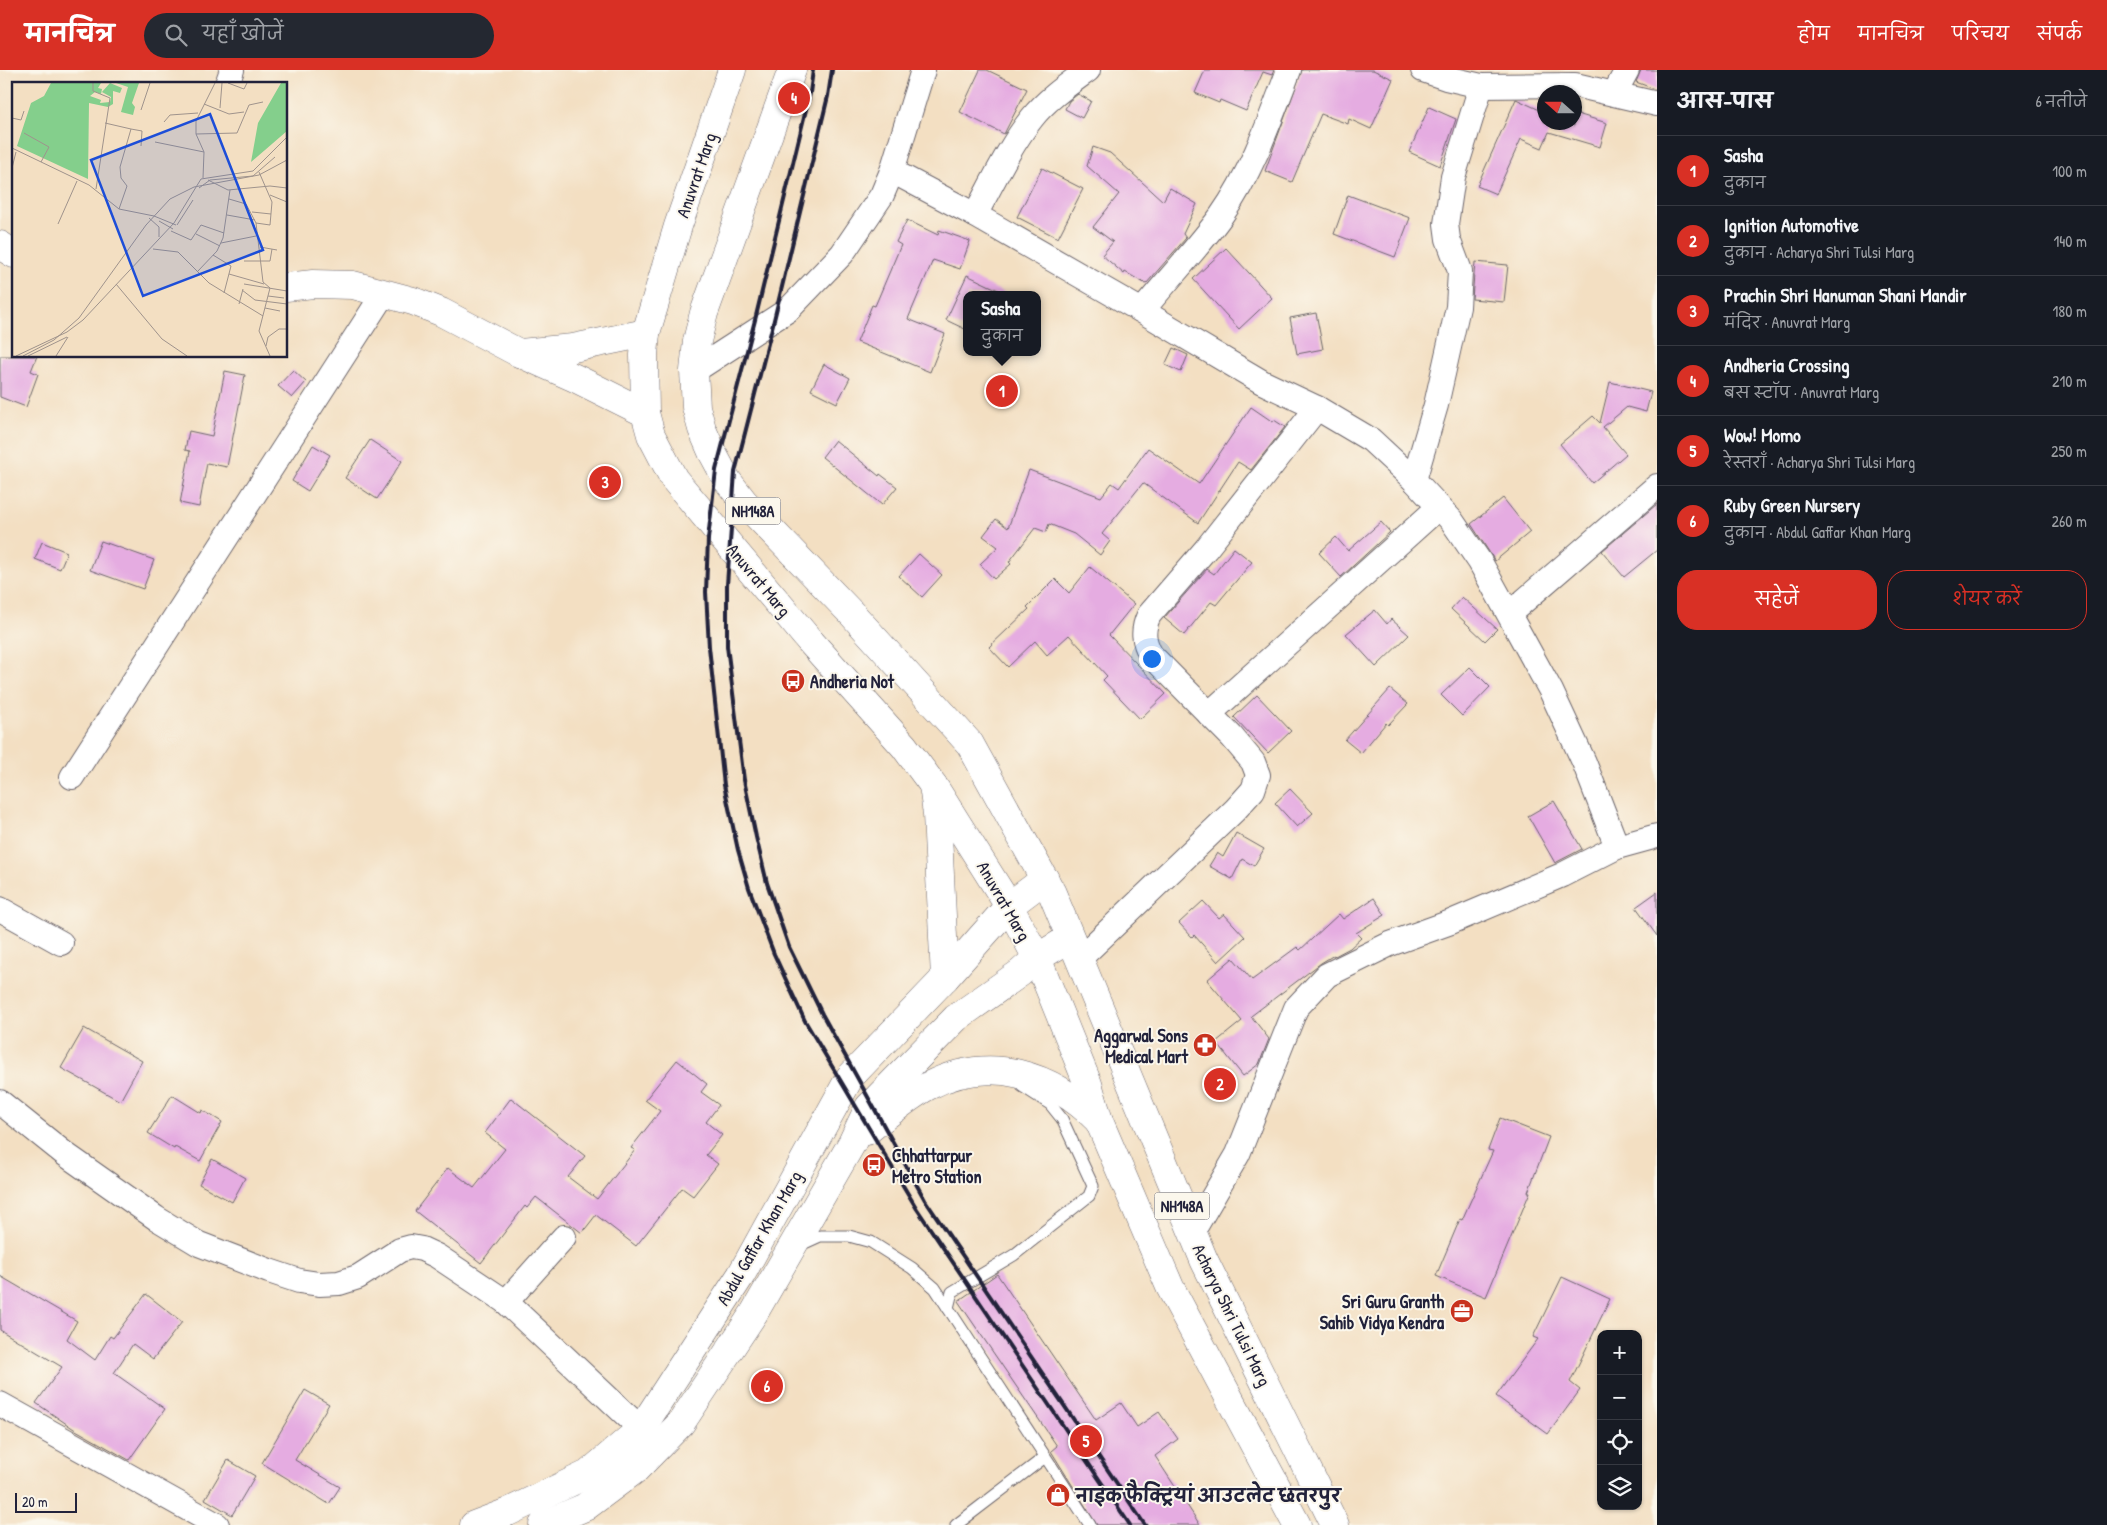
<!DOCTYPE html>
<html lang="hi">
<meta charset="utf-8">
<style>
:root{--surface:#171b24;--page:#242831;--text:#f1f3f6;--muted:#9ea1a6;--line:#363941;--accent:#d93025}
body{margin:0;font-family:"Patrick Hand","Playpen Sans Deva",sans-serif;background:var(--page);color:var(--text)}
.controls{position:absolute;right:15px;bottom:15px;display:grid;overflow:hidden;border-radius:10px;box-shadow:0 1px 4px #0004}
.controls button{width:45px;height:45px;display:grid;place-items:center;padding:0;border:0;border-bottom:1px solid var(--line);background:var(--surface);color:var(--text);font:25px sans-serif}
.compass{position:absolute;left:1537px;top:15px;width:45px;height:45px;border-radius:50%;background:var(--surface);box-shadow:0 1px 4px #0004;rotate:291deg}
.scale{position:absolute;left:15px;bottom:12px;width:62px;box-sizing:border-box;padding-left:5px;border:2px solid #22223b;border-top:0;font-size:14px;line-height:18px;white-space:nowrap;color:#22223b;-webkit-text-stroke:4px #fbf7ec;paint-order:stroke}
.you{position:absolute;left:1151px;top:588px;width:18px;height:18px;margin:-12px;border:4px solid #fff;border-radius:50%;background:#1a73e8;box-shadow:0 0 0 8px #1a73e833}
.badge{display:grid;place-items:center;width:32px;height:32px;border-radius:50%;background:var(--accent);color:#fff;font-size:16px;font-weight:700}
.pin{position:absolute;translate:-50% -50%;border:2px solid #fff;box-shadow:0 1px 5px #0006}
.popup{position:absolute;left:963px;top:221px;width:78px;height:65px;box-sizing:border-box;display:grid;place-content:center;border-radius:10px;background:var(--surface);filter:drop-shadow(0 1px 4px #0005);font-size:16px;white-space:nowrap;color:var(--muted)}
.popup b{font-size:19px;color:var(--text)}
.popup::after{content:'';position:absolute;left:50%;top:100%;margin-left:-10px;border:10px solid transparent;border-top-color:var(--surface)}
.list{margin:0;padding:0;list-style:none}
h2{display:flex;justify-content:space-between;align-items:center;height:65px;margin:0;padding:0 20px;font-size:21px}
h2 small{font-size:16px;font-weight:400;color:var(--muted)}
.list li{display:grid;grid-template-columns:32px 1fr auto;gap:15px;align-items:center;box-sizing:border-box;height:70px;padding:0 20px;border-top:1px solid var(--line)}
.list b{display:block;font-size:19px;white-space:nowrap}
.list p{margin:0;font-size:16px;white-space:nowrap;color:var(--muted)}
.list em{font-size:16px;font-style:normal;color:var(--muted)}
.actions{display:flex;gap:10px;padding:15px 20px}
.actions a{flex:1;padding:11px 0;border:1px solid var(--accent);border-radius:20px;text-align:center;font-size:18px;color:var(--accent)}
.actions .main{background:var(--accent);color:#fff}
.icon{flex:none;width:28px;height:28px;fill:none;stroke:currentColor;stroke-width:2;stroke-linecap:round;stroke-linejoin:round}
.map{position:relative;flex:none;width:1657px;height:1455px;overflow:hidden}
header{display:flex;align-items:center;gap:30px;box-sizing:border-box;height:70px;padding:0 25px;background:var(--accent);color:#fff}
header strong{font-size:24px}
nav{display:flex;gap:28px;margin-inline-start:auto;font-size:18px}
.search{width:350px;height:45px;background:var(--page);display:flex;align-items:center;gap:12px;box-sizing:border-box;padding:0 18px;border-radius:28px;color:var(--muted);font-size:19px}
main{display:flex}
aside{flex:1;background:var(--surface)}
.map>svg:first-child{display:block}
</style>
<header>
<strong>मानचित्र</strong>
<div class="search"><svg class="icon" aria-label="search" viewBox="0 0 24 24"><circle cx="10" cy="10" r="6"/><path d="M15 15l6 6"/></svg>यहाँ खोजें</div>
<nav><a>होम</a><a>मानचित्र</a><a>परिचय</a><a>संपर्क</a></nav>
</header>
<main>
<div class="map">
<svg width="1657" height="1455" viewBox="0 0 1657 1455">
<rect width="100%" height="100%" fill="#fbf7ec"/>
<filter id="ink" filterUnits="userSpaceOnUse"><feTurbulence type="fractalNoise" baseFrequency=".02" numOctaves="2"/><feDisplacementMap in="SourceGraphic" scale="10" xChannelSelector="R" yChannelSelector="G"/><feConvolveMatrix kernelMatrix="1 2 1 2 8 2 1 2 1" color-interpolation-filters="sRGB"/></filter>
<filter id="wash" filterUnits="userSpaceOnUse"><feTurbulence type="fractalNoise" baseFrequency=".0096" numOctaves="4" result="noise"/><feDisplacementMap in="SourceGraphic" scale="20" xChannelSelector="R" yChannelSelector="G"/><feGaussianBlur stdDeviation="1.12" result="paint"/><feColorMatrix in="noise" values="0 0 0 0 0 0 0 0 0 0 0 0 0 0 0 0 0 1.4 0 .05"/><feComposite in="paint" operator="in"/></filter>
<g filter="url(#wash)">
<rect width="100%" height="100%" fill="#f3dfc2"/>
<g id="blocks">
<g fill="#e5ace1">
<polygon points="980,0 987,0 1027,19 1004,64 960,42"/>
<polygon points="1205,0 1274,0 1272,5 1263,2 1246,41 1220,30 1219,33 1195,23"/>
<polygon points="1302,0 1373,0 1393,9 1371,59 1349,49 1348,54 1321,44 1292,112 1265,101"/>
<polygon points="1641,0 1657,0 1657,20 1636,12"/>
<polygon points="1078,24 1091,31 1082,48 1065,39 1069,31"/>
<polygon points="1516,29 1544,42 1544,52 1567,52 1574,56 1574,43 1607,53 1600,77 1549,62 1542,78 1521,69 1496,124 1477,116"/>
<polygon points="1429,37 1456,49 1440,96 1409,82"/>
<polygon points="1093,77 1110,83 1163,131 1170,118 1197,134 1183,164 1186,168 1146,214 1125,202 1124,204 1102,185 1113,172 1093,157 1119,124 1087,96"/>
<polygon points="1042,98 1083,119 1058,168 1017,147"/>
<polygon points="1348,125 1410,148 1395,187 1334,164"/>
<polygon points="907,150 938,165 939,160 970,171 960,199 933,190 908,249 945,264 930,302 857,272 872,235 875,236 901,175 896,172"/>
<polygon points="1226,178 1272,228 1239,259 1193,209"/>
<polygon points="1475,192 1508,195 1504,232 1472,229"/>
<polygon points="967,205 1009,225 967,225 967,260 946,250"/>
<polygon points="1316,243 1323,279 1297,284 1290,248"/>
<polygon points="1173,278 1188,285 1181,302 1165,295"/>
<polygon points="0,286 37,286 31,301 38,304 26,337 0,327"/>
<polygon points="824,294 850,308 837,333 811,320"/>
<polygon points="293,300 306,312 292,328 278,316"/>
<polygon points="225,301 245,305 227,397 207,393 199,437 180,433 190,381 185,380 189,361 212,366"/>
<polygon points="1610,312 1651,322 1646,342 1627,337 1603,357 1626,384 1592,413 1560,374 1593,346 1600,353"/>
<polygon points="1251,337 1273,352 1274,350 1285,357 1251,400 1238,392 1198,453 1143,413 1102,464 1110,471 1100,485 1074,464 1049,454 1046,462 1035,458 1009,492 1011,494 994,509 980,494 998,477 983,466 996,449 1008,458 1029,400 1101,427 1112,413 1119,418 1148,378 1199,414"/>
<polygon points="370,370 402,391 377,429 345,408"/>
<polygon points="835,370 879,406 880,404 897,417 882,435 822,387"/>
<polygon points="313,375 330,385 308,421 292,411"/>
<polygon points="1503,428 1530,462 1495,491 1471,454"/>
<polygon points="1657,434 1657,480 1624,507 1602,481"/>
<polygon points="1381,452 1390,462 1341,507 1319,483 1336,467 1348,481"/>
<polygon points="101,471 154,490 143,519 90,500"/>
<polygon points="42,472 67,482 60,499 35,489"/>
<polygon points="1234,478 1252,492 1216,535 1211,532 1184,565 1164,548 1207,499 1214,504"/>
<polygon points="919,484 942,505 922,527 899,506"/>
<polygon points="1090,497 1134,534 1109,565 1166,624 1140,649 1103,610 1107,606 1069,565 1047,585 1035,571 1008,597 989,577 1029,539 1027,537 1055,509 1069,523"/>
<polygon points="1462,527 1497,559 1485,571 1451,539"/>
<polygon points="1375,540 1387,554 1391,549 1409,565 1376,597 1346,564"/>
<polygon points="1470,597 1490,617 1462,646 1441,625"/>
<polygon points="1390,619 1408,634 1388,655 1386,653 1361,683 1345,670"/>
<polygon points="1257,625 1291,661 1268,683 1234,647"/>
<polygon points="1290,719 1313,743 1297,757 1275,733"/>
<polygon points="1554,731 1582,779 1555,793 1528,746"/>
<polygon points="1236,763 1264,779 1254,796 1242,789 1232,809 1209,796 1217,783 1223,787"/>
<polygon points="1657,822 1657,866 1636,837"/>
<polygon points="1374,828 1385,845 1356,863 1361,868 1350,878 1335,886 1334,885 1321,893 1251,946 1269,969 1259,994 1243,1006 1216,972 1242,951 1207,910 1233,888 1252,910 1297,877 1300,880 1339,844 1343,849"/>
<polygon points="1203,831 1219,848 1224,844 1245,867 1218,892 1194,865 1192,867 1179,853"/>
<polygon points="84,958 142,991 120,1031 61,998"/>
<polygon points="677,990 707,1014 701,1022 719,1035 706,1052 722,1065 706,1085 718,1094 693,1126 682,1118 636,1176 596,1145 582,1163 536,1127 527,1138 525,1136 481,1193 415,1141 448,1098 474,1118 505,1079 485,1063 511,1028 585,1086 568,1107 597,1129 635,1080 631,1078 660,1041 645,1030"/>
<polygon points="172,1025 201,1043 202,1040 222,1052 200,1091 175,1077 174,1079 148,1063"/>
<polygon points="1500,1048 1549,1067 1528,1122 1530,1122 1486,1227 1436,1206 1460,1149 1462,1150 1493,1081 1488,1080"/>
<polygon points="212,1089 245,1108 232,1132 199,1114"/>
<polygon points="997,1204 1096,1350 1121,1333 1137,1357 1159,1342 1178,1369 1155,1386 1200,1455 1097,1455 1051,1381 1057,1376 958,1231"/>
<polygon points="0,1206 77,1251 67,1269 95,1290 110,1266 113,1268 146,1224 182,1252 153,1289 133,1274 114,1303 165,1339 129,1390 74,1359 36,1333 62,1297 0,1260"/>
<polygon points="1562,1207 1610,1229 1570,1312 1580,1320 1548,1364 1496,1326 1538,1269 1533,1267"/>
<polygon points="305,1320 329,1334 295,1390 340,1417 329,1434 262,1393"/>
<polygon points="228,1390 255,1406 232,1445 205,1429"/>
</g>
</g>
</g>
<g filter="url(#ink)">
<use href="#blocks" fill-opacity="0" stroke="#6b646a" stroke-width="1"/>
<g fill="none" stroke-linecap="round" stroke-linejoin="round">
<g stroke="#6b646a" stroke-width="13">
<g id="lane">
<polyline points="798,1176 820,1166 849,1166 871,1172 912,1198 935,1218 1090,1455"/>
<polyline points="948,1238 952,1222 1014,1185 1089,1126 1093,1116 1062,1049 1050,1034 1022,1016"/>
<polyline points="956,1455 1045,1387"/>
</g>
</g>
<g stroke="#6b646a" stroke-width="26">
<g id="street">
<polyline points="1423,0 1446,8 1481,16 1575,15 1657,34"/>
<polyline points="227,14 232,0"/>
<polyline points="1614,24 1627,0"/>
<polyline points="892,101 975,145 1142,241 1262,312 1317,338 1371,370 1414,410 1452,451 1480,492 1551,621 1584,692 1617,777"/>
<path d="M975,145C993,112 1009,77 1032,48C1047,29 1069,14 1088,0"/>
<path d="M1142,241C1168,209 1197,179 1221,146C1252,102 1270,50 1289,0"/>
<polyline points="694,301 788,240 842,184 882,125 892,101 923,0"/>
<polyline points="1414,410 1436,335 1458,237 1460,201 1448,169 1446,154 1453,107 1481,16"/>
<polyline points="1509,544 1657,416"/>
<polyline points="1209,644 1439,437"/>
<polyline points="72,707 384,223"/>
<polyline points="0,839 61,873"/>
<path d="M1079,889L1235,740L1253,720L1258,705L1253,692L1232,667L1151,585C1143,571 1142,560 1149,545L1206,479L1317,338"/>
<polyline points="0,1032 65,1084 156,1148 199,1174 269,1201 299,1211 319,1214 339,1213 358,1207 400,1180 411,1177 422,1179 437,1186 506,1232 641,1359"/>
<polyline points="1193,1161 1238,1084 1296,938 1327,905 1390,874 1451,852 1562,805 1617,777 1657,766"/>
<polyline points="506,1232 564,1167"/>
<polyline points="0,1334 217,1455"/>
</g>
</g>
<g stroke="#6b646a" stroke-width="29">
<g id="secondary">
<polyline points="0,175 14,184"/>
<polyline points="286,217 313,214 353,215 413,231 441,242 519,283 575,308 645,343"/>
<polyline points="520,283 573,278 646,263"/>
</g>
</g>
<g stroke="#6b646a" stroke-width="29">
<g id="primary">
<polyline points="933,715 937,744 945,908"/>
<path d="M867,1061C887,1045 906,1028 928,1016C990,984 1052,1004 1099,1051"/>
<polyline points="474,1455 508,1442 588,1404 641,1359 741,1205 850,1007 945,908 1009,836 1045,809"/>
<polyline points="543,1455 585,1437 636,1399 681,1353 754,1243 852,1073 869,1037 956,948 1020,903 1037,888 1070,868"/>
</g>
</g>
<g stroke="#6b646a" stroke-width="29">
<g id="highway">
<polyline points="732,0 678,156 646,263 644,285 645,343 651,365 674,409 809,570 904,676 933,715 1009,836 1037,888 1088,1014 1099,1051 1170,1217 1297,1455"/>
<polyline points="792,0 704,243 697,271 694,301 696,337 702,359 712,382 727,410 744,432 854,546 970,674 1052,823 1204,1190 1335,1455"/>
</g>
</g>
<use href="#lane" stroke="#fff" stroke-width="11"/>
<use href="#street" stroke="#fff" stroke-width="24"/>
<use href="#secondary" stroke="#fff" stroke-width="28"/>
<use href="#primary" stroke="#fff" stroke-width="28"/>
<use href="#highway" stroke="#fff" stroke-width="28"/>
<g stroke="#22223b" stroke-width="4">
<polyline points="813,0 810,23 755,250 716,400 708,469 706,522 709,577 724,715 738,780 749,818 774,884 805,951 917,1139 1130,1455"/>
<polyline points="832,0 828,26 773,254 735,402 727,515 727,576 744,710 756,767 767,813 789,877 822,944 925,1130 1145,1455"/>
</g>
</g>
</g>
<defs>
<g id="bus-disc" transform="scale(1.25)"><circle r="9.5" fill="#c8321e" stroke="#fbf7ec"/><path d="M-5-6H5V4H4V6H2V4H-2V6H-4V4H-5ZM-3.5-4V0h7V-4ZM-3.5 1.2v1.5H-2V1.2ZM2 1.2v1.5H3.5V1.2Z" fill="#fff"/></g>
<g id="pharmacy-disc" transform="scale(1.25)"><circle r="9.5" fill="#c8321e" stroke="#fbf7ec"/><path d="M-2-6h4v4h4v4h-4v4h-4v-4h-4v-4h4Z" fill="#fff"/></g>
<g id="office-disc" transform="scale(1.25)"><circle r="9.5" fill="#c8321e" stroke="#fbf7ec"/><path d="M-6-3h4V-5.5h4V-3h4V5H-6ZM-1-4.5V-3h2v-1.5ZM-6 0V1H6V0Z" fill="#fff"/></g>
<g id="shop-disc" transform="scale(1.25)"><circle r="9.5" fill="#c8321e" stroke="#fbf7ec"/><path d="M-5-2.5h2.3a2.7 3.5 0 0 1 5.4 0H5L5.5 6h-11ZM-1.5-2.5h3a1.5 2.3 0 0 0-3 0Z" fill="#fff"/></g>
</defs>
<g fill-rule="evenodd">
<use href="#bus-disc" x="793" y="611"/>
<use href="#pharmacy-disc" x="1205" y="975"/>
<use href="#bus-disc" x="874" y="1095"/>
<use href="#office-disc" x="1462" y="1241"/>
<use href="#shop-disc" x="1058" y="1425"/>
</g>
<g text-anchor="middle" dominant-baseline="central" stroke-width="4" stroke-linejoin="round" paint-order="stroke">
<g fill="#fbf7ec" stroke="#636270" stroke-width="1">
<rect x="725.5" y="427.5" width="55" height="27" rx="4"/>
<rect x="1154.5" y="1122.5" width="55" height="27" rx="4"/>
</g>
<g font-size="16" font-weight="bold" fill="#22223b">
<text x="753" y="441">NH148A</text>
<text x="1182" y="1136">NH148A</text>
</g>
<g font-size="18" fill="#22223b" stroke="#fbf7ec">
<text transform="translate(696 105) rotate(-71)">Anuvrat Marg</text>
<text transform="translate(759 510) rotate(50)">Anuvrat Marg</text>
<text transform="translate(1004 831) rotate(60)">Anuvrat Marg</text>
<text transform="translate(759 1168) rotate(-60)">Abdul Gaffar Khan Marg</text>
<text transform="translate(1232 1245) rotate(64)">Acharya Shri Tulsi Marg</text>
</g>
<g font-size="18" font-weight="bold" fill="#22223b" stroke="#fbf7ec" text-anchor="start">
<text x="810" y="611">Andheria Not</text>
<text x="1188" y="965" text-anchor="end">Aggarwal Sons<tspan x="1188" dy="21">Medical Mart</tspan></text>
<text x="892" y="1085">Chhattarpur<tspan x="892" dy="21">Metro Station</tspan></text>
<text x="1444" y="1231" text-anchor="end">Sri Guru Granth<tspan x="1444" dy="21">Sahib Vidya Kendra</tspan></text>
<text x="1076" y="1425">नाइक फैक्ट्रियां आउटलेट छतरपुर</text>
</g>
</g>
<g transform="translate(12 12)">
<rect width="275" height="275" fill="#f3dfc2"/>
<path d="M39,1H89L86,6L90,7L89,12L83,10L78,14L89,18L88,21L98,20L99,15L90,10L98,1L110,6L108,11L101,9V22L96,25L77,21L76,97L5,64L19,21L32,14ZM104,1H127L120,21L123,25L121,33L109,30L116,5ZM269,1H275V49L239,80L246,41Z" fill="#84cf8c"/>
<path fill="none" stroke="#9f938c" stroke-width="1" d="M81,1V9L98,16L84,107M216,1L232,7L235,1M192,22L217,32L232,30M208,26L210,1M129,28L138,1M0,36L9,38L12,29M152,40L158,33L186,31M93,41L119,47L108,85L109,96L115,104L107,127M119,47L130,49L129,64M12,51L37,65L29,80M184,52L225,51L237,23L251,20M143,60L192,70M0,66L77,103L107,127L142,134L164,143M0,86L4,70M191,96L192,70L184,52V39L203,1M196,98L216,108L258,104L275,106M187,106L198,98L241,94L263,75M258,113L275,120M217,117L234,122L244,141L251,200L258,206L247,249L258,274M240,130L259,132M215,133L243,138M137,136L147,145V155M147,139L161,147M244,141L258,143L260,120L247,90M46,142L65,99M165,143L181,118M159,149L179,158L189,143L212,151M184,152L208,164M209,161L244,154M248,165L265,168M141,167L166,170L197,201L251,234M201,173L219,184L212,211M232,179H258L260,167M186,189L205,169L211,156L218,108M217,192L252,202M104,202L150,257L175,274M232,202L275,209M230,208L243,218L275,222M256,214L272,216M227,222L231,207M253,226L268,229M254,264L256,255L267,247H275M4,274L55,250L71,238L162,141L189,97L241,89L275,55M11,274L42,258L67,236L134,143L158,117L182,105L247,93L275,78M16,274L55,255M44,274L56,255"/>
<path fill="#1d4ed8" fill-opacity="0.15" stroke="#1d4ed8" stroke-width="2.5" d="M198,32L251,168L131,214L79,78Z"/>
<rect width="275" height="275" fill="none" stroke="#22223b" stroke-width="2.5"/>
</g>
</svg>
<div class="controls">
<button>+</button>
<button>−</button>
<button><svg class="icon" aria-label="locate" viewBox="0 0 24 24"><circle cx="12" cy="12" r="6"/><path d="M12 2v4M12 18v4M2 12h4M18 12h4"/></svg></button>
<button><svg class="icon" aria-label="layers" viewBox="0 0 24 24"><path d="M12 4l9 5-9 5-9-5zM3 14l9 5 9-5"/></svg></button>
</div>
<svg class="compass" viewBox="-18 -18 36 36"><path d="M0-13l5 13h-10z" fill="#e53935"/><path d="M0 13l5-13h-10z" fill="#9ea1a6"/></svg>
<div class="scale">20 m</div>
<div class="you"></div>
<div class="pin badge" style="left:1002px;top:321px">1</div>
<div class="popup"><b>Sasha</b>दुकान</div>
<div class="pin badge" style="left:1220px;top:1014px">2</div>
<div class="pin badge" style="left:605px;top:412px">3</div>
<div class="pin badge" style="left:794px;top:28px">4</div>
<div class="pin badge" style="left:1086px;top:1371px">5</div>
<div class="pin badge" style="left:767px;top:1316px">6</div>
</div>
<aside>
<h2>आस-पास<small>6 नतीजे</small></h2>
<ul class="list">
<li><span class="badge">1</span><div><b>Sasha</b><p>दुकान</p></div><em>100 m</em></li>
<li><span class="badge">2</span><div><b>Ignition Automotive</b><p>दुकान · Acharya Shri Tulsi Marg</p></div><em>140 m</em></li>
<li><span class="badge">3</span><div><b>Prachin Shri Hanuman Shani Mandir</b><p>मंदिर · Anuvrat Marg</p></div><em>180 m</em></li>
<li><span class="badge">4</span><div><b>Andheria Crossing</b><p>बस स्टॉप · Anuvrat Marg</p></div><em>210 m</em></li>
<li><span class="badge">5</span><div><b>Wow! Momo</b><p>रेस्तराँ · Acharya Shri Tulsi Marg</p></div><em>250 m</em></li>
<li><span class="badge">6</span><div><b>Ruby Green Nursery</b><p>दुकान · Abdul Gaffar Khan Marg</p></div><em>260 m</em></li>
</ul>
<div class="actions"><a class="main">सहेजें</a><a>शेयर करें</a></div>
</aside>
</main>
